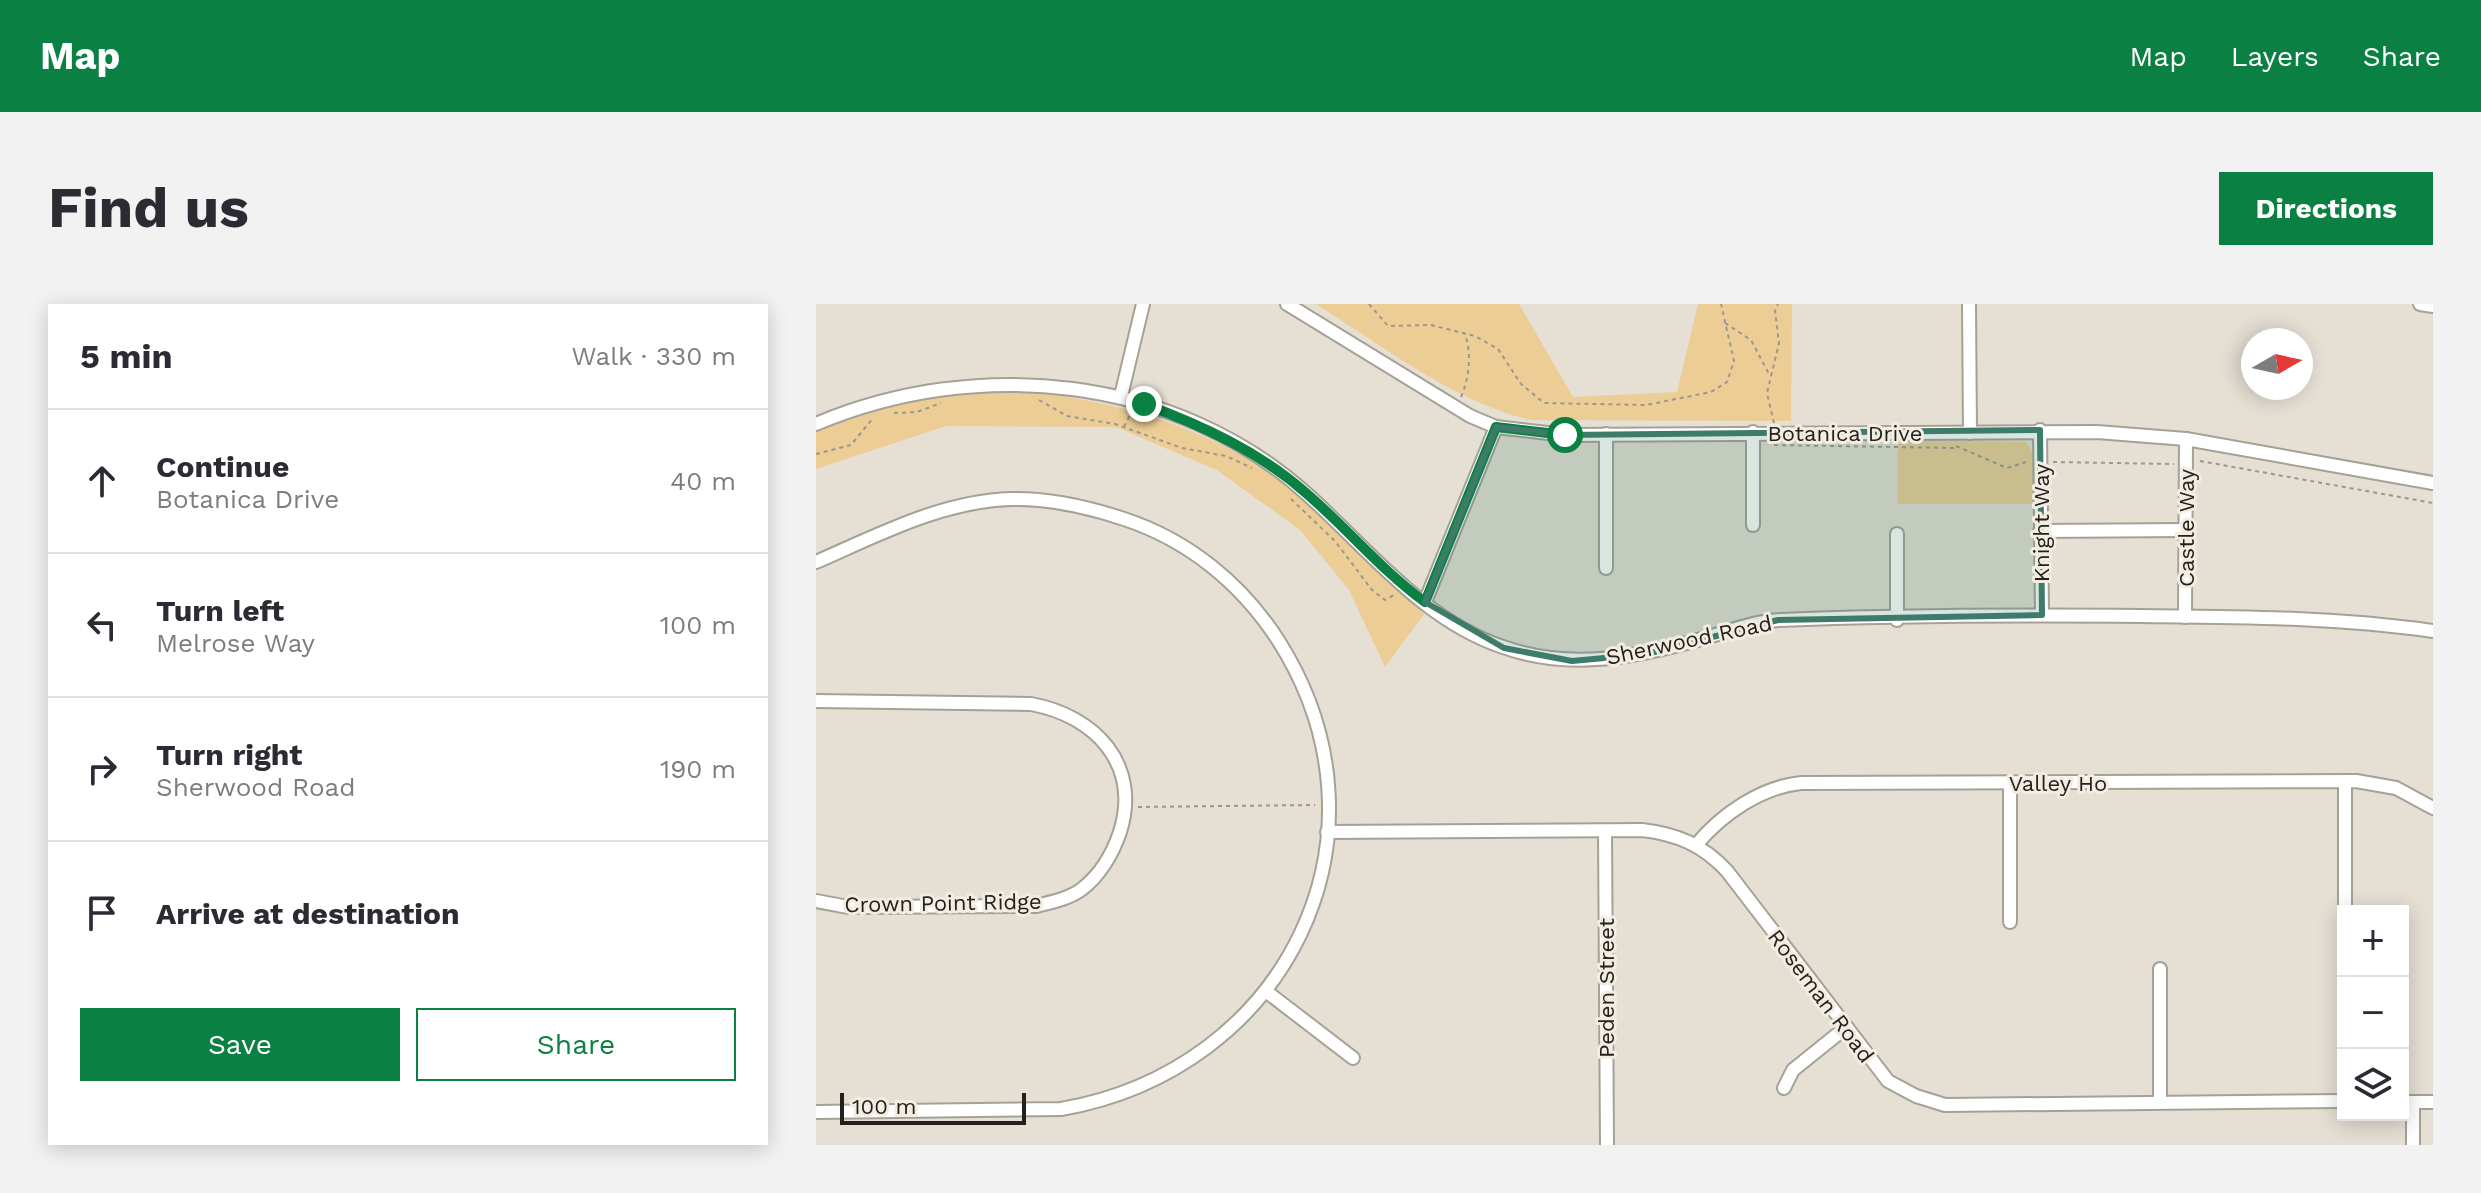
<!DOCTYPE html>
<meta charset="utf-8">
<style>
:root{--surface:#fff;--page:#f2f2f3;--text:#2b2b33;--muted:#7c7c81;--line:#e1e1e2;--accent:#0b8043}
body{margin:0;font-family:"Work Sans",sans-serif;background:var(--page);color:var(--text)}
.controls{position:absolute;right:24px;bottom:24px;display:grid;overflow:hidden;border-radius:0px;box-shadow:0 4px 20px #0003}
.controls button{width:72px;height:72px;display:grid;place-items:center;padding:0;border:0;border-bottom:2px solid var(--line);background:var(--surface);color:var(--text);font:40px sans-serif}
.compass{position:absolute;left:1425px;top:24px;width:72px;height:72px;border-radius:50%;background:var(--surface);box-shadow:0 4px 20px #0003;rotate:81deg}
.scale{position:absolute;left:24px;bottom:20px;width:186px;box-sizing:border-box;padding-left:8px;border:4px solid #23211d;border-top:0;font-size:22px;line-height:28px;white-space:nowrap;color:#23211d;-webkit-text-stroke:6px #f2ece2;paint-order:stroke}
.stop{position:absolute;width:24px;height:24px;margin:-18px;border:6px solid #0b8043;border-radius:50%;background:#fff}
.stop.end{background:#0b8043;border-color:#fff;box-shadow:0 2px 8px #0008}
.list{margin:0;padding:0;list-style:none}
h2{display:flex;justify-content:space-between;align-items:center;height:104px;margin:0;padding:0 32px;font-size:34px}
h2 small{font-size:26px;font-weight:400;color:var(--muted)}
.list li{display:grid;grid-template-columns:52px 1fr auto;gap:24px;align-items:center;box-sizing:border-box;height:144px;padding:0 32px;border-top:2px solid var(--line)}
.list b{display:block;font-size:30px;white-space:nowrap}
.list p{margin:0;font-size:26px;white-space:nowrap;color:var(--muted)}
.list em{font-size:26px;font-style:normal;color:var(--muted)}
.actions{display:flex;gap:16px;padding:24px 32px}
.actions a{flex:1;padding:18px 0;border:2px solid var(--accent);border-radius:0px;text-align:center;font-size:28px;color:var(--accent)}
.actions .main{background:var(--accent);color:#fff}
.icon{flex:none;width:44px;height:44px;fill:none;stroke:currentColor;stroke-width:2;stroke-linecap:round;stroke-linejoin:round}
.map{position:relative;flex:none;width:1617px;height:841px;overflow:hidden;border-radius:0px}
header{display:flex;align-items:center;gap:48px;box-sizing:border-box;height:112px;padding:0 40px;background:var(--accent);color:#fff}
header strong{font-size:38px}
nav{display:flex;gap:44px;margin-inline-start:auto;font-size:28px}
.intro{display:flex;align-items:center;justify-content:space-between;box-sizing:border-box;height:192px;padding:0 48px}
h1{margin:0;font-size:56px}
.button{padding:20px 36px;border-radius:0px;background:var(--accent);color:#fff;font-size:28px;font-weight:700}
main{display:flex;gap:48px;padding:0 48px}
aside{flex:1;background:var(--surface);border-radius:0px;box-shadow:0 4px 20px #0003}
.map>svg:first-child{display:block}
</style>
<header>
<strong>Map</strong>
<nav><a>Map</a><a>Layers</a><a>Share</a></nav>
</header>
<div class="intro"><h1>Find us</h1><a class="button">Directions</a></div>
<main>
<aside>
<h2>5 min<small>Walk · 330 m</small></h2>
<ul class="list">
<li><svg class="icon" aria-label="ahead" viewBox="0 0 24 24"><path d="M12 20V5M6 11l6-6 6 6"/></svg><div><b>Continue</b><p>Botanica Drive</p></div><em>40 m</em></li>
<li><svg class="icon" aria-label="left" viewBox="0 0 24 24"><path d="M17 20v-9H6M10 6l-5 5 5 5"/></svg><div><b>Turn left</b><p>Melrose Way</p></div><em>100 m</em></li>
<li><svg class="icon" aria-label="right" viewBox="0 0 24 24"><path d="M7 20v-9h11M14 6l5 5-5 5"/></svg><div><b>Turn right</b><p>Sherwood Road</p></div><em>190 m</em></li>
<li><svg class="icon" aria-label="arrive" viewBox="0 0 24 24"><path d="M6 21V4h12l-3 4 3 4H6"/></svg><div><b>Arrive at destination</b></div></li>
</ul>
<div class="actions"><a class="main">Save</a><a>Share</a></div>
</aside>
<div class="map">
<svg width="1617" height="841" viewBox="0 0 1617 841">
<rect width="100%" height="100%" fill="#e5dfd4"/>
<g fill="#edcd96">
<path d="M500,0H703L757,93L861,88L882,0H976L975,117L714,116C636,97 567,42 500,0Z"/>
<path d="M201,86C283,95 361,113 433,156C499,195 552,259 608,310L569,363L533,286L484,226L401,166L300,123L130,122L0,165V127C65,99 131,90 201,86Z"/>
<polygon points="1082,136 1210,138 1218,151 1218,200 1082,200"/>
</g>
<g fill="none" stroke-linecap="round" stroke-linejoin="round">
<g stroke="#a6a197" stroke-width="16">
<g id="minor">
<polyline points="471,0 654,112 680,123 749,131 1281,128 1370,135 1617,179"/>
<polyline points="1153,0 1154,129"/>
<polyline points="1604,0 1617,2"/>
<polyline points="305,92 327,0"/>
<path d="M0,120C160,52 360,71 492,191C553,246 607,316 687,343C755,367 822,353 889,334C914,327 939,317 964,316C1084,311 1205,311 1325,312C1425,313 1519,313 1617,327"/>
<polyline points="1224,126 1226,311"/>
<polyline points="937,128 937,221"/>
<polyline points="1224,227 1369,226"/>
<polyline points="1081,230 1081,316"/>
<path d="M0,258C62,231 126,197 195,195C233,194 272,203 308,215C372,236 425,279 462,336C587,532 470,766 245,805L0,808"/>
<polyline points="790,264 790,130"/>
<polyline points="609,298 680,123"/>
<polyline points="1369,313 1370,135"/>
<path d="M0,397L215,400C280,412 325,461 304,528C297,549 284,571 266,585C253,595 235,598 220,602L32,603L0,597"/>
<polyline points="1529,477 1529,607"/>
<polyline points="1194,479 1194,618"/>
<polyline points="789,527 791,841"/>
<path d="M511,528L826,526C861,530 887,541 911,567L1072,777L1100,792L1129,801L1527,797"/>
<path d="M880,541C906,510 945,483 985,479L1540,477L1580,484L1617,504"/>
<polyline points="1344,665 1344,798"/>
<polyline points="451,688 537,754"/>
<polyline points="968,784 977,766 1028,725"/>
<polyline points="1587,798 1617,798"/>
<polyline points="1597,798 1597,841"/>
</g>
</g>
<g stroke="#9b978e" stroke-width="2" stroke-dasharray="4 4" stroke-linecap="butt">
<polyline points="553,0 572,22 615,21 659,32 682,45 705,80 728,99 830,101 895,88 911,78 918,57 905,0"/>
<polyline points="909,19 935,36 953,70"/>
<path d="M645,93C653,74 656,51 649,30"/>
<polyline points="223,96 251,112 299,120 366,144 410,152 436,164"/>
<polyline points="78,109 101,108 125,99"/>
<polyline points="958,119 951,89 963,39 959,7 962,0"/>
<polyline points="308,123 313,113 319,111"/>
<polyline points="958,141 1138,144"/>
<polyline points="1140,142 1191,164 1210,158"/>
<polyline points="0,150 35,141 57,114"/>
<polyline points="1384,157 1617,199"/>
<polyline points="1237,158 1358,160"/>
<polyline points="475,195 519,237 556,286 569,296 578,291"/>
<polyline points="322,503 499,501"/>
</g>
<use href="#minor" stroke="#fff" stroke-width="12"/>
</g>
<g fill="none" stroke-linecap="round" stroke-linejoin="round">
<path stroke="#0b8043" stroke-width="10" d="M328,100C385,121 444,148 490,189C531,224 565,266 609,298L680,123L749,131"/>
</g>
<path fill="#3d7c69" fill-opacity="0.2" stroke="#3d7c69" stroke-width="6" stroke-linejoin="round" d="M680,123L749,131L1224,126L1226,311L962,316L831,350L756,357L688,344L609,298Z"/>
<g text-anchor="middle" dominant-baseline="central" stroke-width="6" stroke-linejoin="round" paint-order="stroke">
<g font-size="22" fill="#23211d" stroke="#f2ece2">
<text x="1029" y="129">Botanica Drive</text>
<text transform="translate(1225 219) rotate(-90)">Knight Way</text>
<text transform="translate(1370 224) rotate(-90)">Castle Way</text>
<text transform="translate(873 336) rotate(-12)">Sherwood Road</text>
<text x="1242" y="479">Valley Ho</text>
<text transform="translate(127 599) rotate(-1)">Crown Point Ridge</text>
<text transform="translate(790 684) rotate(-90)">Peden Street</text>
<text transform="translate(1005 692) rotate(53)">Roseman Road</text>
</g>
</g>
</svg>
<div class="controls">
<button>+</button>
<button>−</button>
<button><svg class="icon" aria-label="layers" viewBox="0 0 24 24"><path d="M12 4l9 5-9 5-9-5zM3 14l9 5 9-5"/></svg></button>
</div>
<svg class="compass" viewBox="-18 -18 36 36"><path d="M0-13l5 13h-10z" fill="#e53935"/><path d="M0 13l5-13h-10z" fill="#7c7c81"/></svg>
<div class="scale">100 m</div>
<div class="stop" style="left:749px;top:131px"></div>
<div class="stop end" style="left:328px;top:100px"></div>
</div>
</main>
